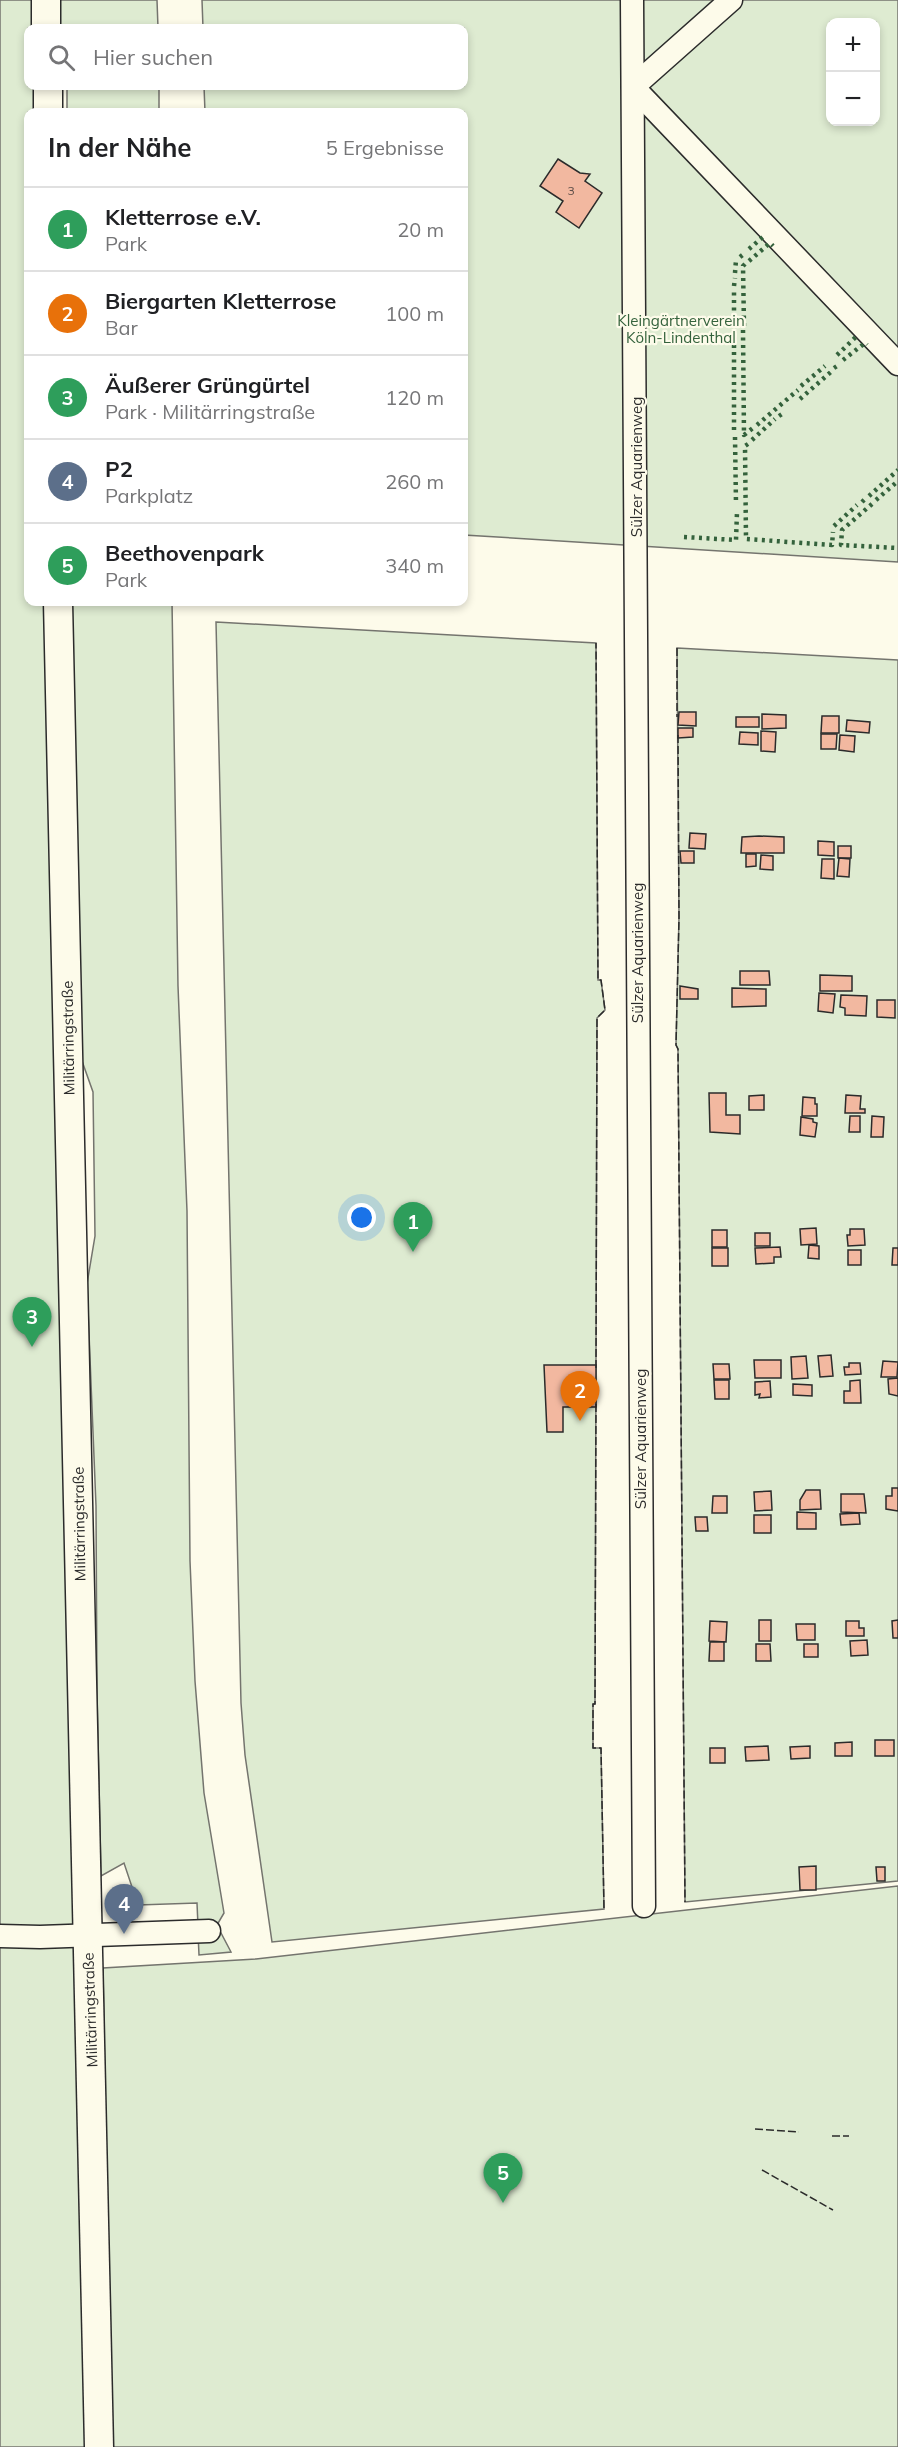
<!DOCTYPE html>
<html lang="de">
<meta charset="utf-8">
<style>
:root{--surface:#fff;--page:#f6f6f6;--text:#202124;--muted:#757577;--line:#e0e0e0;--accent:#c62828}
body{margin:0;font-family:Mulish,sans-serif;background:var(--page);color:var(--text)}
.controls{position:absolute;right:18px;top:18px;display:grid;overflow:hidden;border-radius:12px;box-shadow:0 3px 9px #0003}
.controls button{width:54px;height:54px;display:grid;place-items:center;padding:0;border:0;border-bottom:2px solid var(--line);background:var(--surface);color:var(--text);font:30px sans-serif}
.you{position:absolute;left:362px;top:1218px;width:21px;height:21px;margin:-15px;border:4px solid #fff;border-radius:50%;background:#1a73e8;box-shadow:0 0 0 9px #1a73e833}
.badge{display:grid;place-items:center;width:39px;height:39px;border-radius:50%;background:var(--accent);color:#fff;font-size:20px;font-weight:700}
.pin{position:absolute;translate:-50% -50px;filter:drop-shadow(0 2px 3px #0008)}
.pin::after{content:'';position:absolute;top:32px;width:21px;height:18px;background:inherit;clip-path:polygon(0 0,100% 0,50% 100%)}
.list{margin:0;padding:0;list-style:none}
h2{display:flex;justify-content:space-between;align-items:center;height:78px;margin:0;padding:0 24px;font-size:26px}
h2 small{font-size:20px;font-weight:400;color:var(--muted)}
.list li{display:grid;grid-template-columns:39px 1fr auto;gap:18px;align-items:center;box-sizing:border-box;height:84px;padding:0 24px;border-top:2px solid var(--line)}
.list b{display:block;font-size:22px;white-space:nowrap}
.list p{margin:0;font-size:20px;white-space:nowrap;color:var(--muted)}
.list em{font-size:20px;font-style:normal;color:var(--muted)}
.icon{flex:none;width:33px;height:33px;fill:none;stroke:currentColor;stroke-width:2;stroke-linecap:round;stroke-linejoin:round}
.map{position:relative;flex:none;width:898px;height:2447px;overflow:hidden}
.search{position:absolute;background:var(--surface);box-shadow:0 3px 9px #0003;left:24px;top:24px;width:444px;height:66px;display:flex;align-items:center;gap:15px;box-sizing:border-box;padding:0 21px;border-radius:12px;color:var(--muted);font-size:22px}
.panel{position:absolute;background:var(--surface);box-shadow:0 3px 9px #0003;left:24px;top:108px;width:444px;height:498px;border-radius:12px}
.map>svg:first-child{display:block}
</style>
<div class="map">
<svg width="898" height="2447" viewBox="0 0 898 2447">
<rect width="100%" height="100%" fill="#fdfbea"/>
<g fill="#deebd1" stroke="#74746e" stroke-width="1.5" fill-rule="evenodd">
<polygon points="0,0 33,0 34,28 28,28 28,86 35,86 36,112 28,112 28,602 46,602 87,2447 0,2447"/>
<polygon points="60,0 157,0 158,28 60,28"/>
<path d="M202,0H898V562L464,535V112H205L204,86H464V28H203ZM830,22H876V122H830Z"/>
<rect x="67" y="86" width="92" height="26"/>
<polygon points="71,602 172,602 178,986 187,1211 190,1561 195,1681 204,1793 224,1913 217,1925 198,1926 197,1903 138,1905 124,1863 101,1876 97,1691 96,1506 87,1284 95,1236 93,1092 82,1061"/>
<polygon points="216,622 596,643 598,980 601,980 605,1010 597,1018 595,1704 593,1704 593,1748 601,1748 604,1909 272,1942 245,1755 241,1703"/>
<polygon points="677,648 898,660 898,1881 685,1902 678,1049 676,1045 679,917"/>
<polygon points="898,1886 898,2447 111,2447 103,1968 256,1959"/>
<polygon points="198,1933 221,1933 231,1952 199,1955"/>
</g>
<g fill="#f2b8a0" stroke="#2b2b2b" stroke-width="1.5">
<polygon points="558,159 580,173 590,174 585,181 602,193 579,228 556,212 563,201 540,186"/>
<polygon points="679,712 696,712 696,726 678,725"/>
<polygon points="762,714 786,715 786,728 762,729"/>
<polygon points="822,716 839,716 839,733 821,733"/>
<rect x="736" y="717" width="23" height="10"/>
<polygon points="847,720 870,722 869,733 846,731"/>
<polygon points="678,728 693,728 693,737 678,738"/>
<polygon points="761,731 776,732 775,752 761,751"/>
<polygon points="740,732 758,733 758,745 739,744"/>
<polygon points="821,734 837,734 836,749 821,749"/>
<polygon points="840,735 855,736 854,752 839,750"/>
<polygon points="690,833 706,834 705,849 689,848"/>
<polygon points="759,836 784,837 784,853 741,853 742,837"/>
<polygon points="818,841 834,842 834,856 818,855"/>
<rect x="838" y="846" width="13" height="12"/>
<polygon points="680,851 694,851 694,863 681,863"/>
<polygon points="746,854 756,854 756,866 746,867"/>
<polygon points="761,855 773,856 773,870 760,869"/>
<polygon points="839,858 850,859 849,877 837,876"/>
<polygon points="822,859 834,859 834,879 821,878"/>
<polygon points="740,971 769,971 770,985 740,985"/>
<polygon points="820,975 852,976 852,991 820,991"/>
<polygon points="680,986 698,989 698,999 680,999"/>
<polygon points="732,988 766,989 766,1006 732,1007"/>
<polygon points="819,993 835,994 833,1013 818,1011"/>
<polygon points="841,995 867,996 866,1016 845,1015 845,1008 840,1007"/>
<polygon points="877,1000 895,1000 895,1018 877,1017"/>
<polygon points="709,1093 726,1093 726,1115 740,1115 740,1134 710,1132"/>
<polygon points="764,1095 764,1110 749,1110 749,1096"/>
<polygon points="846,1095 861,1096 860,1109 865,1109 865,1113 845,1113"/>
<polygon points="803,1097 815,1098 815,1104 817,1104 817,1116 802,1116"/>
<polygon points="850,1116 860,1116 860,1132 849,1132"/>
<polygon points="872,1116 884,1117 883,1137 871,1137"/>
<polygon points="801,1117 813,1119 813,1122 817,1123 815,1137 800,1135"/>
<polygon points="816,1228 817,1244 801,1245 800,1229"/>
<polygon points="850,1229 864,1229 865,1245 848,1246 847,1235 850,1235"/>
<rect x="712" y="1230" width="15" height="17"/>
<rect x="755" y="1233" width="15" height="13"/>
<polygon points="809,1245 819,1246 819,1259 808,1258"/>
<polygon points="780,1247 781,1257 774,1257 774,1263 756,1264 755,1248"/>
<rect x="712" y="1248" width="16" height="18"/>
<polygon points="893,1248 898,1248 898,1265 892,1265"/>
<rect x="848" y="1250" width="13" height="15"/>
<polygon points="831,1355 833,1376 820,1377 818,1356"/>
<polygon points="806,1356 808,1378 792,1379 791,1357"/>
<polygon points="754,1360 781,1360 781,1378 755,1378"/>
<polygon points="883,1361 898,1362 897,1377 881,1377"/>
<polygon points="849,1363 860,1363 861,1374 845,1375 844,1367 849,1367"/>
<polygon points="713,1364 729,1364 730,1379 714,1379"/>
<polygon points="544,1365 596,1365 596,1407 563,1407 563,1432 547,1432"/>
<polygon points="898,1378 898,1396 889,1394 888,1379"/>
<polygon points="714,1380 729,1380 729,1399 715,1399"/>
<polygon points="860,1380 861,1403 844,1403 844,1391 850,1391 850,1381"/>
<polygon points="770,1381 771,1397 759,1398 760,1394 755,1395 755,1382"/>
<polygon points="793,1384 812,1385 812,1396 793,1395"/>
<polygon points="892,1488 898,1488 898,1511 886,1509 886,1496 892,1496"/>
<polygon points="806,1490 820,1490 821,1509 800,1510 800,1500"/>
<polygon points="771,1491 772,1510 755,1511 754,1492"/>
<polygon points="841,1494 864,1494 866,1513 841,1512"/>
<polygon points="713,1496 727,1496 727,1513 712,1513"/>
<polygon points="797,1512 816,1513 816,1529 797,1529"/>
<polygon points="859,1513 860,1524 841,1525 840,1514"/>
<rect x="754" y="1515" width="17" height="18"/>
<polygon points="695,1517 707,1517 708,1531 696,1531"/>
<rect x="759" y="1620" width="12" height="21"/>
<polygon points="898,1620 898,1638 893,1638 892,1621"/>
<polygon points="710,1621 727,1622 726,1642 709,1641"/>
<polygon points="846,1621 859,1621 859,1628 864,1628 864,1636 846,1636"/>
<polygon points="796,1624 815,1624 815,1640 797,1640"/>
<polygon points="867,1640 868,1655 851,1656 850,1641"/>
<polygon points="710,1642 724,1642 724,1661 709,1661"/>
<polygon points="756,1644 770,1644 771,1661 756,1661"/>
<rect x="804" y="1644" width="14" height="13"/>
<rect x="875" y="1740" width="19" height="16"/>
<polygon points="852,1742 852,1756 835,1756 835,1743"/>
<polygon points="768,1746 769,1760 746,1761 745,1747"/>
<polygon points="810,1746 810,1758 791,1759 790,1747"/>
<rect x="710" y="1748" width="15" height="15"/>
<polygon points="816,1866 816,1890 800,1890 799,1867"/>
<polygon points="876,1867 885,1867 885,1881 877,1881"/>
</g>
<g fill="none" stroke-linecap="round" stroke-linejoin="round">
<g stroke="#2b2b2b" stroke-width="25">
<g id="minor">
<polyline points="632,0 644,1906"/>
<polyline points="731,0 633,87 898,364"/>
<polyline points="0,1936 40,1937 209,1931"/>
</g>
</g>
<g stroke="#2b2b2b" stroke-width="31">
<g id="major">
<polyline points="46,0 46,28"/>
<polyline points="48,86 48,112"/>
<polyline points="58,602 99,2447"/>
</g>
</g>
<use href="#minor" stroke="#fdfbea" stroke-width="22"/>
<use href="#major" stroke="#fdfbea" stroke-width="28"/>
<g stroke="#34623c" stroke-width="4.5" stroke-dasharray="3 4.5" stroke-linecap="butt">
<polyline points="749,249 764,236 762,235"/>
<polyline points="740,257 745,253"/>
<polyline points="749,261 770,243 773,246"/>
<polyline points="735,273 736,260"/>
<polyline points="734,286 735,278"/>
<polyline points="744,326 743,266 745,264"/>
<polyline points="743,330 744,435 753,428"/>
<polyline points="734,348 734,290"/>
<polyline points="734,352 734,433"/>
<polyline points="837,355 858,335"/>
<polyline points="843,360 865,343 867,345"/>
<polyline points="834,368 840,364"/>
<polyline points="801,386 825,366"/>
<polyline points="800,399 832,371"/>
<polyline points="779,416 785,412"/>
<polyline points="757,425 798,390"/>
<polyline points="735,437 736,504"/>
<polyline points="752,440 775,419"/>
<polyline points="748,444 745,446 746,539 832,545 833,532"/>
<polyline points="869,496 898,470"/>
<polyline points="876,500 898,481"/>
<polyline points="862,502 867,497"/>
<polyline points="872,504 842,530 841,545 898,548"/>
<polyline points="834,526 857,505"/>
<polyline points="684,537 736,540 737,512"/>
</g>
<g stroke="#2b2b2b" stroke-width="1.5" stroke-dasharray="8 3" stroke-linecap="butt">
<polyline points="677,648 677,717"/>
<polyline points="678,735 679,918 676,1045 678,1049 685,1902"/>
<polyline points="596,1368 597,1018 605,1010 601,980 598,980 596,643"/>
<polyline points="596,1404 595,1704 593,1704 593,1748 601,1748 604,1909"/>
<polyline points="755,2129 799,2132"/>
<polyline points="832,2136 849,2136"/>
<polyline points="762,2170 833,2210"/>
</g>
</g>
<g text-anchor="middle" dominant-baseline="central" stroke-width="4.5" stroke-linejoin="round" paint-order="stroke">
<g font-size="12" fill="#5d4e48">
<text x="571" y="190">3</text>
</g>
<g font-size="15" fill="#34623c" stroke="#fdfbea">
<text x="681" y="320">Kleingärtnerverein<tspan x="681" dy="17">Köln-Lindenthal</tspan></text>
</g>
<g font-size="15" fill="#2b2b2b" stroke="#fdfbea">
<text transform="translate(636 467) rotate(-90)">Sülzer Aquarienweg</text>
<text transform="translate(637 953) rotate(-90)">Sülzer Aquarienweg</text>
<text transform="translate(68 1038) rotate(-91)">Militärringstraße</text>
<text transform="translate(640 1439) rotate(-90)">Sülzer Aquarienweg</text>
<text transform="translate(79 1524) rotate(-91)">Militärringstraße</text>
<text transform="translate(90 2010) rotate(-92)">Militärringstraße</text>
</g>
</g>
</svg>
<div class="controls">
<button>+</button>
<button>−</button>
</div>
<div class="you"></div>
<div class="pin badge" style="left:413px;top:1252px;background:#2e9e5b">1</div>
<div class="pin badge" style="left:580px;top:1421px;background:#e8710a">2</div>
<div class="pin badge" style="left:32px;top:1347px;background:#2e9e5b">3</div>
<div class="pin badge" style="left:124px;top:1934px;background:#5c6f8a">4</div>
<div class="pin badge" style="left:503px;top:2203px;background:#2e9e5b">5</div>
<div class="search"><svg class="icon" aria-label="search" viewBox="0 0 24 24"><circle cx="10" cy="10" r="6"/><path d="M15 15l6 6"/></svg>Hier suchen</div>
<section class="panel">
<h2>In der Nähe<small>5 Ergebnisse</small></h2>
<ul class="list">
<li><span class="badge" style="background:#2e9e5b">1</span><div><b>Kletterrose e.V.</b><p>Park</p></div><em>20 m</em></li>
<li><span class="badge" style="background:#e8710a">2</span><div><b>Biergarten Kletterrose</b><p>Bar</p></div><em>100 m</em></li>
<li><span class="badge" style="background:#2e9e5b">3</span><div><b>Äußerer Grüngürtel</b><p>Park · Militärringstraße</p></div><em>120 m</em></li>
<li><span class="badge" style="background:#5c6f8a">4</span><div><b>P2</b><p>Parkplatz</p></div><em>260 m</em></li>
<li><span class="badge" style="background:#2e9e5b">5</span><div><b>Beethovenpark</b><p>Park</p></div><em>340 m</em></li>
</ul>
</section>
</div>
